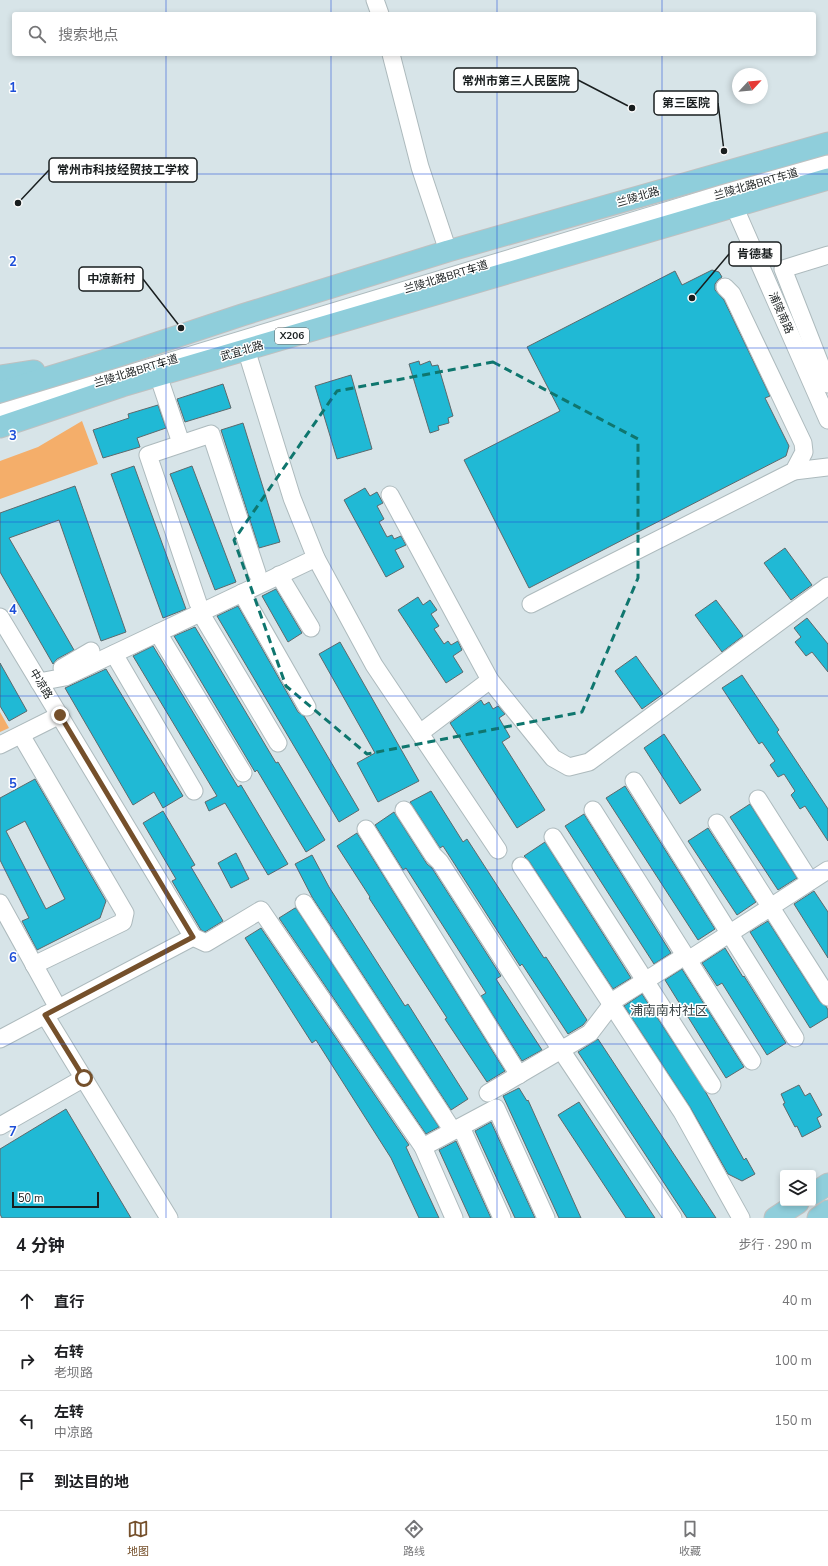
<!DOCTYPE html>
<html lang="zh">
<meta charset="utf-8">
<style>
:root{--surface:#fff;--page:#f6f6f6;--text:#202124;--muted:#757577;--line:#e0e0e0;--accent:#75502b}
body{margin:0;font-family:"Nunito Sans","Noto Sans SC",sans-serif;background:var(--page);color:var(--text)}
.controls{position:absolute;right:12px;bottom:12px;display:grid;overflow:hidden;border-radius:4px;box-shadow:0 2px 6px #0003}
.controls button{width:36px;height:36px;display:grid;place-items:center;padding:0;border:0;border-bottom:1px solid var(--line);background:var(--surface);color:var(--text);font:20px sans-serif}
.compass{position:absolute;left:732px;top:68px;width:36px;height:36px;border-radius:50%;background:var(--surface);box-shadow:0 2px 6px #0003;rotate:64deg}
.scale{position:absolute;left:12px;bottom:10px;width:87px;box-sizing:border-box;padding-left:4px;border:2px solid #191e1f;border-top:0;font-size:11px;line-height:14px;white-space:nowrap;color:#191e1f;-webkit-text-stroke:3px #fff;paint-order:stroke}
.stop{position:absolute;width:12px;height:12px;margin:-9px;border:3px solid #75502b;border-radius:50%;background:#fff}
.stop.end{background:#75502b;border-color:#fff;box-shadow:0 1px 4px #0008}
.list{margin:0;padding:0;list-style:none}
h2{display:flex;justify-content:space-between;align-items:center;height:52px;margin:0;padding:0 16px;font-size:17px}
h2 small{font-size:13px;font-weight:400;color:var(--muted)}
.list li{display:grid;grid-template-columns:26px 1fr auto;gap:12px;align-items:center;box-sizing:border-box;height:60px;padding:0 16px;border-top:1px solid var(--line)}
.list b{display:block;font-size:15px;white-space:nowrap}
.list p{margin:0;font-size:13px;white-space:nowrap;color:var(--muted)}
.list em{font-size:13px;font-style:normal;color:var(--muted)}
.icon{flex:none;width:22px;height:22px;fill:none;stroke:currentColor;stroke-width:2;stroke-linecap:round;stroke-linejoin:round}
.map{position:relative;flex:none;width:828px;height:1218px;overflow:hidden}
.search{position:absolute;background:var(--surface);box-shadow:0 2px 6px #0003;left:12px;right:12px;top:12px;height:44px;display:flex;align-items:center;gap:10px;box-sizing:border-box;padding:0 14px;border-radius:4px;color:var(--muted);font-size:15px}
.sheet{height:292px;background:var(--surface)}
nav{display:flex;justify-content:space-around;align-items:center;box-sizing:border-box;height:56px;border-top:1px solid var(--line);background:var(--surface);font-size:11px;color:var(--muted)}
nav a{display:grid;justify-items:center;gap:2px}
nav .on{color:var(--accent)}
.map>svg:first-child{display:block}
</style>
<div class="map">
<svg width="828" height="1218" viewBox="0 0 828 1218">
<rect width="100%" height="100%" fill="#d7e4e8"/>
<g fill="#f4ae6a">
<polygon points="82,421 98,464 0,499 0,461 38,447"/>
<polygon points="0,712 9,728 0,732"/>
</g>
<g fill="#20b9d5" stroke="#5d696c" fill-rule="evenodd">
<polygon points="712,270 719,272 722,277 718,280 715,284 715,290 724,300 770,396 765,398 789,446 786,456 529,588 464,460 560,411 527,347 675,271 682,285"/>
<polygon points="419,361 420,365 430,361 432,366 438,365 453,416 448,418 449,423 438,426 439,430 430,433 409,364"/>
<polygon points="351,375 372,449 337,459 315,386"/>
<polygon points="223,384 231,408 185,422 177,399"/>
<polygon points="158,405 166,428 137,438 140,447 103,458 93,430 129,418 128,414"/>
<polygon points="243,423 280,542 259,548 221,430"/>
<polygon points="134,466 186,609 163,618 111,474"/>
<polygon points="192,466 236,582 215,590 170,474"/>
<polygon points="75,486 126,632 101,641 59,520 9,538 74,650 57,659 53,664 0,572 0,513"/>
<polygon points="365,488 370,496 377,492 383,503 377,506 384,519 379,522 387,537 392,535 394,539 401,536 406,545 395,550 404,567 386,577 344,500"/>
<polygon points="785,548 812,585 791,600 764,563"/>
<polygon points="276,589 302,633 288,642 262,596"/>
<polygon points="418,597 423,605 430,600 437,610 431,614 439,626 434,629 444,644 448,641 451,645 458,641 462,650 453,656 463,672 446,683 398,610"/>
<polygon points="716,600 743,636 722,652 695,615"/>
<polygon points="238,606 298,712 304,716 359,810 339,822 217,616"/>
<polygon points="807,618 828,644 828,672 812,652 806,656 795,642 801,637 794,628"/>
<polygon points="195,627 276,763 278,762 325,840 306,852 257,770 255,772 174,636"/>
<polygon points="340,642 419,781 378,802 357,763 375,753 319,654"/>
<polygon points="153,646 238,787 241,785 288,864 268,875 225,803 209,811 205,802 217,796 133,656"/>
<polygon points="636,656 663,694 642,709 615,671"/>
<polygon points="0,663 27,711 9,721 0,706"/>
<polygon points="106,669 183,796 163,808 154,792 133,805 65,688"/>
<polygon points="742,675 779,730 777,732 828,809 828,841 805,806 800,809 791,795 795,791 784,774 778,777 770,765 775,761 762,742 759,744 722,688"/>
<polygon points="481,700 484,705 489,702 493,709 498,706 505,714 499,718 510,737 502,742 545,810 517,828 450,723"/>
<polygon points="664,734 701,790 680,804 644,748"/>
<path d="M35,779L106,901L100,918L37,950L22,921L29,918L0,860V798ZM25,821L65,899L46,909L6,831Z"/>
<polygon points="625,786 715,929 698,940 606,798"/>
<polygon points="431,791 463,842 467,839 544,958 546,957 587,1020 583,1025 568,1034 522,964 520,966 443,846 440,848 410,802"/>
<polygon points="750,804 797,878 778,890 730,817"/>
<polygon points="163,811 195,865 191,867 223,921 205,932 201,930 172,881 176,879 143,823"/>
<polygon points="394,812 427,864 432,868 501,976 496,979 542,1050 522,1061 481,996 486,993 406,868 403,870 375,825"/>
<polygon points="584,814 671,953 654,964 565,826"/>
<polygon points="708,828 756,902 737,915 688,841"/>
<polygon points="357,833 505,1071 487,1082 445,1019 447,1018 369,898 370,897 337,846"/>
<polygon points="545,842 631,978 613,989 529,861 524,856"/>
<polygon points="236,853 249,879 231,888 218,863"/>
<polygon points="312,855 329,887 405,1006 408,1004 468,1099 451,1110 312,897 295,864"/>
<polygon points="814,891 828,912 828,958 794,904"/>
<polygon points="295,908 296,908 439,1127 426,1134 279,918"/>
<polygon points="768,921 820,1002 826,1006 828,1010 828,1017 810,1028 750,932"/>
<polygon points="261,928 409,1145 406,1147 439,1218 419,1218 391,1158 316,1040 312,1043 245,938"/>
<polygon points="725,948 743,977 744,976 786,1043 767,1055 722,983 717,986 702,963"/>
<polygon points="682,969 744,1067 726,1078 665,980"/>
<polygon points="642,994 705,1091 744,1160 746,1158 755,1174 742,1181 728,1174 690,1107 624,1006"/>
<polygon points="598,1039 716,1218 687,1218 578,1052"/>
<polygon points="799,1085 805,1096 810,1093 822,1115 817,1118 821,1127 802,1137 797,1126 795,1127 783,1104 785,1103 781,1094"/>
<polygon points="519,1088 527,1101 528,1100 581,1218 559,1218 503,1096"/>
<polygon points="579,1102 655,1218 626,1218 558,1115"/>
<polygon points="66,1109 131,1218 2,1218 0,1214 0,1149"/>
<polygon points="491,1122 535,1218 515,1218 475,1131"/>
<polygon points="456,1141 491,1218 470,1218 439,1150"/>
</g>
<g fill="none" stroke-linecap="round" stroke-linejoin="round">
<g stroke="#adbabd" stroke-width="19">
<g id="minor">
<polyline points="375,0 380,14"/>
<polyline points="391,54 420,167 448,251"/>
<polyline points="734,206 828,420"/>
<polyline points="828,255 783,269 828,384"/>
<polyline points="246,349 292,498 316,558 374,665 498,850"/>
<polyline points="158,375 181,443"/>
<polyline points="0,413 722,194 828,164"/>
<polyline points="794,471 828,467"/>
<polyline points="390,495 490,680 553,758 569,767 589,762 828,586"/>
<polyline points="279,575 311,628"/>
<polyline points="242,593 307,707"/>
<polyline points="198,603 148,455 211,434 257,573"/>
<polyline points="531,604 794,471 804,452 803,443 732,294 725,287"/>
<polyline points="200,612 278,743"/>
<polyline points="0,617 193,937"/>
<polyline points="158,633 243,773"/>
<polyline points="114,654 194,791"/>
<polyline points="62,668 91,651"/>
<polyline points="39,682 65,677 316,558"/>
<polyline points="420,733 490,680"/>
<polyline points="21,735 125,913 123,922 34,965"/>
<polyline points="0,745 60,715"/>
<polyline points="634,781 795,1038"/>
<polyline points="758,799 810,881"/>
<polyline points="404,810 433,855 440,862 561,1050 673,1218"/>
<polyline points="593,810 752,1061"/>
<polyline points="717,823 828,997"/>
<polyline points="366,829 519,1075"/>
<polyline points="553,837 712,1085"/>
<polyline points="521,866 682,1112 741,1218"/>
<polyline points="0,903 58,1008"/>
<polyline points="304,903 453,1131"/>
<polyline points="193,937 206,943 261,910 423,1147 454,1218"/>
<polyline points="45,1015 169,1218"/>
<polyline points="0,1039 193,937"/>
<polyline points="488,1093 590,1033 616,999 680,959 693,957 828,870"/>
<polyline points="0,1126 84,1078"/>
<polyline points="461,1127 502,1218"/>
<polyline points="423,1147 496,1108 546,1218"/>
</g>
</g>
<g stroke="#bfc0c0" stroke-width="23">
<g id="major">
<polyline points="0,376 34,371"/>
<polyline points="0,392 112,358 242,315 448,251 828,143"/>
<polyline points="0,427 122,386 828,179"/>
<polyline points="813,1194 828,1184"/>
<polyline points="775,1218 798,1203"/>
<polyline points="818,1218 828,1211"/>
</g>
</g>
<use href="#minor" stroke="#fff" stroke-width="17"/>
<use href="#major" stroke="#8fcedb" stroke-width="21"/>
</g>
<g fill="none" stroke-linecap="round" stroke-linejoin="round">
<polyline stroke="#75502b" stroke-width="5" points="60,715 193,937 45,1015 84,1078"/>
</g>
<path fill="none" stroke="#0f766e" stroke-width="3" stroke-dasharray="8 5" stroke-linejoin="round" d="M493,362L638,439V578L582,712L367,754L286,686L234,540L337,391Z"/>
<path fill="none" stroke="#1d4ed8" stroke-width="1" stroke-opacity="0.55" d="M166,0V14M331,0V14M497,0V14M662,0V14M166,54V1218M331,54V1218M497,54V1218M662,54V1218M0,174H828M0,348H828M0,522H828M0,696H828M0,870H828M0,1044H828"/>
<g text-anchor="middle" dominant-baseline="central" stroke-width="3" stroke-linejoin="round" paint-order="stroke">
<rect fill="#fff" stroke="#5e6262" stroke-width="1" x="275" y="328" width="34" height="16" rx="3"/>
<g font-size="10" font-weight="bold" fill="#191e1f">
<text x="292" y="336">X206</text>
</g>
<g font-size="11" fill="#191e1f" stroke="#fff">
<text transform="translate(756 184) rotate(-16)">兰陵北路BRT车道</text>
<text transform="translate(638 197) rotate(-16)">兰陵北路</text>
<text transform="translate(446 277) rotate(-17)">兰陵北路BRT车道</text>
<text transform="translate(781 313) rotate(66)">浦陵南路</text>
<text transform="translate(242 351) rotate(-16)">武宜北路</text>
<text transform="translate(136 371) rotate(-17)">兰陵北路BRT车道</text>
<text transform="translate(41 684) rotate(59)">中凉路</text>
</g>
<g font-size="13" fill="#364143" stroke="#fff">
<text x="669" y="1011">浦南南村社区</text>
</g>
</g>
<g font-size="13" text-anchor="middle" font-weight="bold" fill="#1d4ed8" stroke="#fff" stroke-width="3" stroke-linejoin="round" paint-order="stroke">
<text x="13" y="92">1</text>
<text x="13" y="266">2</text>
<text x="13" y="440">3</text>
<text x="13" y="614">4</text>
<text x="13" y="788">5</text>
<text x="13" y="962">6</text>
<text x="13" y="1136">7</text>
</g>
<path fill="none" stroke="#191e1f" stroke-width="1.5" d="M632 108L578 80M724 151L718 103M18 203L49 170M692 298L729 254M181 328L143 279"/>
<g fill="#191e1f" stroke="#fff" stroke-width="1.5">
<circle cx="632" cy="108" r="4"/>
<circle cx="724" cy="151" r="4"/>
<circle cx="18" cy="203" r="4"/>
<circle cx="692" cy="298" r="4"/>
<circle cx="181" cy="328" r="4"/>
</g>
<g fill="#fff" stroke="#191e1f" stroke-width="1.5">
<rect x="454" y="68" width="124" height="24" rx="4"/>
<rect x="654" y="91" width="64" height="24" rx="4"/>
<rect x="49" y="158" width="148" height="24" rx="4"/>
<rect x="729" y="242" width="52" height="24" rx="4"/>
<rect x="79" y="267" width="64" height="24" rx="4"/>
</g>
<g font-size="12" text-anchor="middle" font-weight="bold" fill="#191e1f">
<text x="516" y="85">常州市第三人民医院</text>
<text x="686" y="107">第三医院</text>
<text x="123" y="174">常州市科技经贸技工学校</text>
<text x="755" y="258">肯德基</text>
<text x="111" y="283">中凉新村</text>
</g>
</svg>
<div class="controls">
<button><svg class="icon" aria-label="layers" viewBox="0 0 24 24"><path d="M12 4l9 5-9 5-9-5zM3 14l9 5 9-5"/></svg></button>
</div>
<svg class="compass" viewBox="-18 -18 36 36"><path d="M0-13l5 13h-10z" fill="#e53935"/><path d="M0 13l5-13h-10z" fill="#757577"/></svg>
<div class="scale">50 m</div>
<div class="stop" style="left:84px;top:1078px"></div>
<div class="stop end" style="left:60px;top:715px"></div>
<div class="search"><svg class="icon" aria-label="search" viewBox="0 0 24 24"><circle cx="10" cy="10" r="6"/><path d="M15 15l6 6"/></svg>搜索地点</div>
</div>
<section class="sheet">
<h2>4 分钟<small>步行 · 290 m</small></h2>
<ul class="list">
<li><svg class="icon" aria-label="ahead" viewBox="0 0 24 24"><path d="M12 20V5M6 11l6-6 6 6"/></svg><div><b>直行</b></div><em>40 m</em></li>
<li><svg class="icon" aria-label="right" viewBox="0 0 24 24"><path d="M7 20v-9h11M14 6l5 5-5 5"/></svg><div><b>右转</b><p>老坝路</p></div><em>100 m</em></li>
<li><svg class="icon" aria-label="left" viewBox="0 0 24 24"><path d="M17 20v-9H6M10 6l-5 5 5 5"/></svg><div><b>左转</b><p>中凉路</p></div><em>150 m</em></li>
<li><svg class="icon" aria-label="arrive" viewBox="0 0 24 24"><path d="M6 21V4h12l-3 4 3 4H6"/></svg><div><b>到达目的地</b></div></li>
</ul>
</section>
<nav>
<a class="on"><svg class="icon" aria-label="map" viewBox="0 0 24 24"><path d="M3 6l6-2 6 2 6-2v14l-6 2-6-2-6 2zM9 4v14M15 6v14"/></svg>地图</a>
<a><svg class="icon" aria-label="directions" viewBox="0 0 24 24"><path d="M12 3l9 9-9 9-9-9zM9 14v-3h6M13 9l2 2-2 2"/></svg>路线</a>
<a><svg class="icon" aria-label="saved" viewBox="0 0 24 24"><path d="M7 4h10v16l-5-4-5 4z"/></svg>收藏</a>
</nav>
